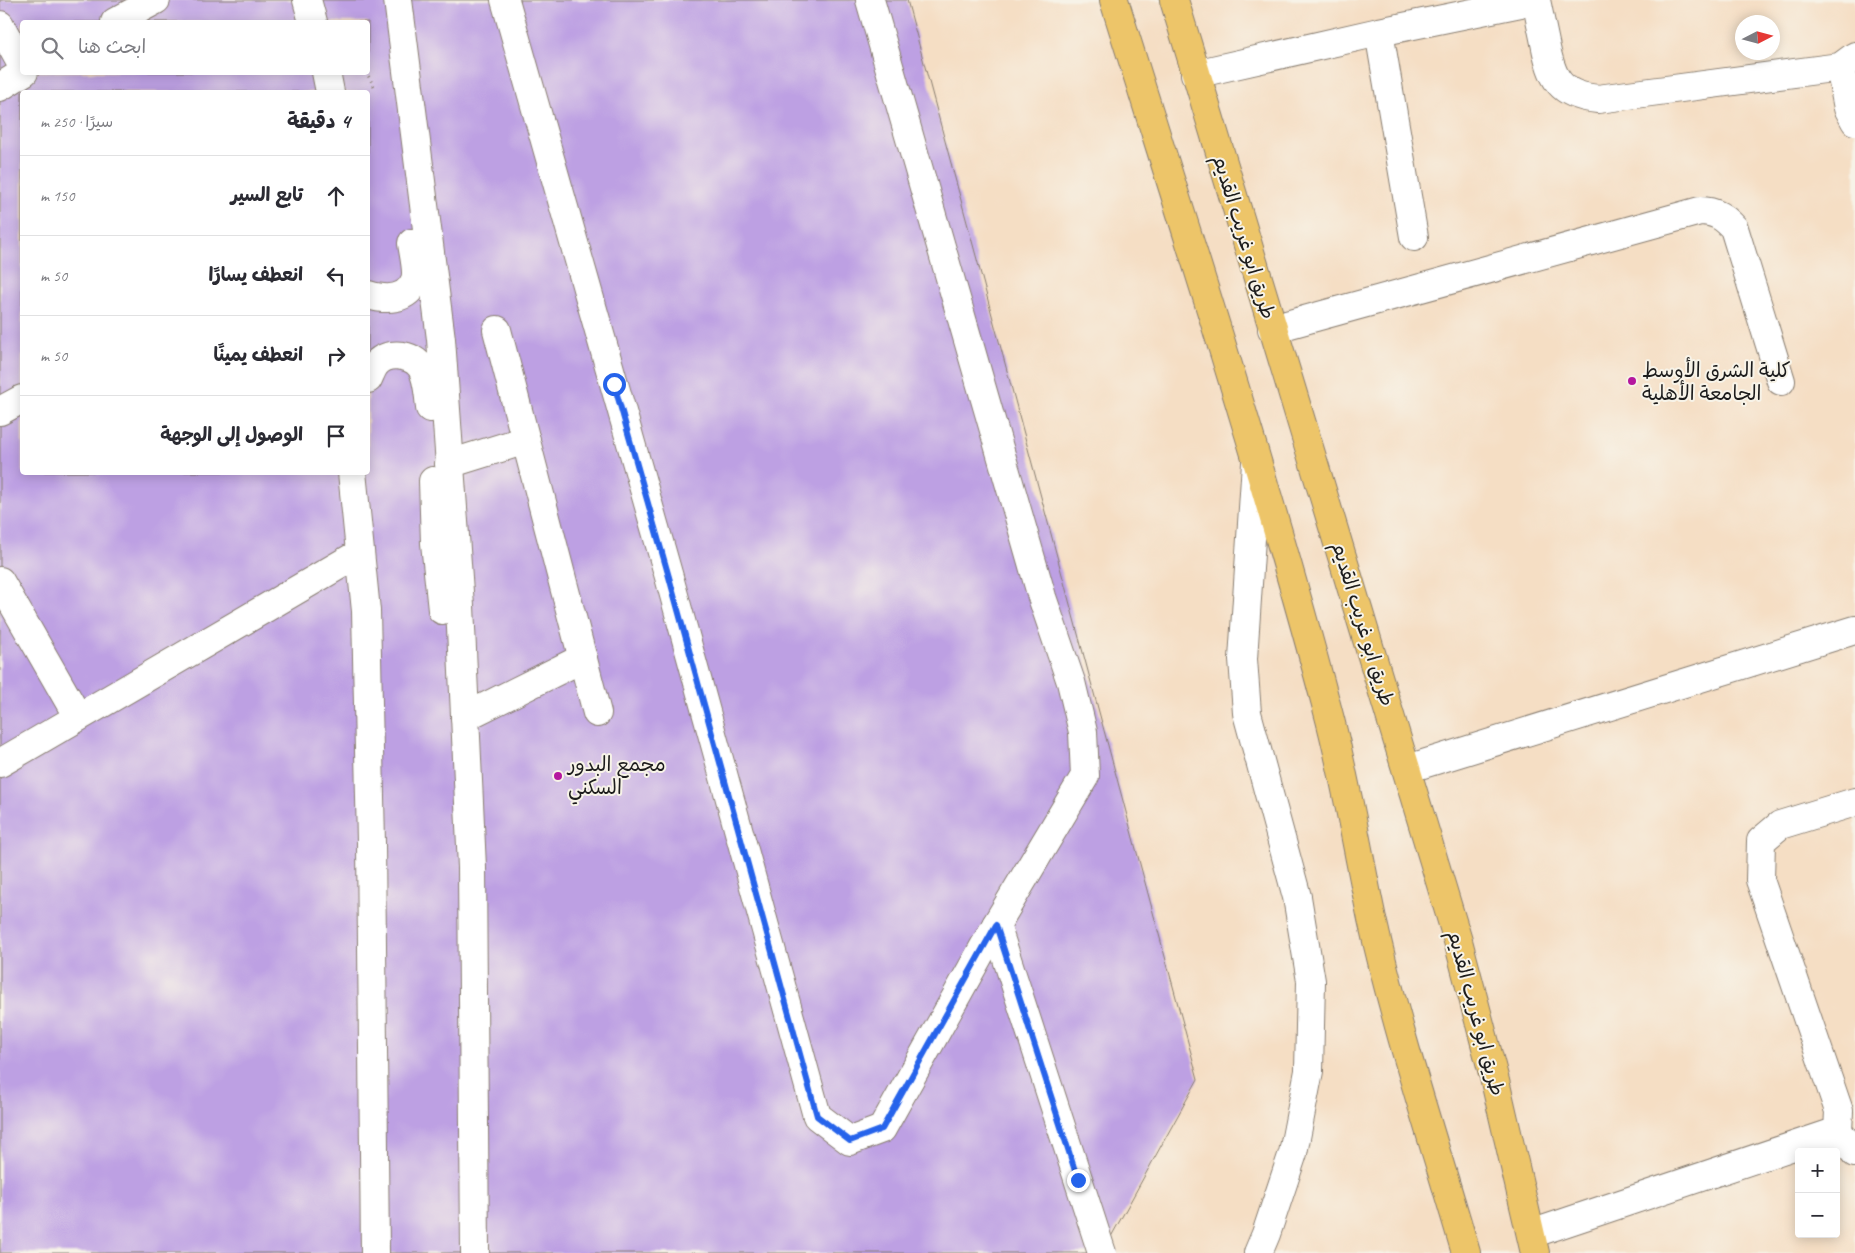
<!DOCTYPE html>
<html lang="ar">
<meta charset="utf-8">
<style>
:root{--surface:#fff;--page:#f2f2f3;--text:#2b2b33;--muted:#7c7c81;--line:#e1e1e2}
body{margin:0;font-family:Caveat,"Playpen Sans Arabic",sans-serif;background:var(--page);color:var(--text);direction:rtl}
.controls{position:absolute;right:15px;bottom:15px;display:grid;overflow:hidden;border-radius:5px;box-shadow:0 2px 12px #0003}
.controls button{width:45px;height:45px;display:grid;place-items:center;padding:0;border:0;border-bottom:1px solid var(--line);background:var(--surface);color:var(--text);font:25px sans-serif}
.compass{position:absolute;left:1735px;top:15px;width:45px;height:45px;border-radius:50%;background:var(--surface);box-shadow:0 2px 12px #0003;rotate:84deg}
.stop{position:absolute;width:15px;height:15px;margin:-11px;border:4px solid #2563eb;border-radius:50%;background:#fff}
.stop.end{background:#2563eb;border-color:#fff;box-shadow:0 1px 5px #0008}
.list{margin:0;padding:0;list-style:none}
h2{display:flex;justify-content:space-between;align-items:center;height:65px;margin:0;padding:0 20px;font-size:21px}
h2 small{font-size:16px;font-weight:400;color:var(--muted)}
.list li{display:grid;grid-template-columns:32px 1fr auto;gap:15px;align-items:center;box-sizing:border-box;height:80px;padding:0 20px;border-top:1px solid var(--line)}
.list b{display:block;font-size:19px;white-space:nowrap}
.list em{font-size:16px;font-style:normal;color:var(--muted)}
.icon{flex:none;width:28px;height:28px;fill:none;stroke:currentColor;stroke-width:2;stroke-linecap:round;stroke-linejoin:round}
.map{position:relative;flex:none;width:1855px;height:1253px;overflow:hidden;direction:ltr}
.search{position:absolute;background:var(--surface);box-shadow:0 2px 12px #0003;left:20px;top:20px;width:350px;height:55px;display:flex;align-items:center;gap:12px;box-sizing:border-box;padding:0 18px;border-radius:5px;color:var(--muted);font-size:19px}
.panel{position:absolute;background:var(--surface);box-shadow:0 2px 12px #0003;left:20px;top:90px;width:350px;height:385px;border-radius:5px;direction:rtl}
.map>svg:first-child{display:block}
</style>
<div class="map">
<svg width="1855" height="1253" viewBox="0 0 1855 1253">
<rect width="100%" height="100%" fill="#f7f3e8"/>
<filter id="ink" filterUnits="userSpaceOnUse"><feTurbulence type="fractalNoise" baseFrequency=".02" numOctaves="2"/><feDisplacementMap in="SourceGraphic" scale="10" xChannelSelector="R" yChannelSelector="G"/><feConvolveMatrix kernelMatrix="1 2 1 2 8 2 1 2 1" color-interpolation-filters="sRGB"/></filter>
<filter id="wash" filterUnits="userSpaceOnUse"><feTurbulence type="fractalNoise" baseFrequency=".0096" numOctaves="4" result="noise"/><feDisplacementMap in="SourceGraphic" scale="20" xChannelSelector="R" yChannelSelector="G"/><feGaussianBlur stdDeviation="1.12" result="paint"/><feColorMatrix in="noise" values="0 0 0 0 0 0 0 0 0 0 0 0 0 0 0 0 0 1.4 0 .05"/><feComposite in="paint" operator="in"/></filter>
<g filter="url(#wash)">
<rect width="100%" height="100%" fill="#f5dec4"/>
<g id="blocks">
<path fill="#bda0e3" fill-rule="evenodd" d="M0,0H907L1198,1079L1102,1253H0ZM22,22H368V72H22ZM22,92H368V472H22Z"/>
</g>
</g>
<g filter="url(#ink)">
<use href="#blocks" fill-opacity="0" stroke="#887d70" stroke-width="1"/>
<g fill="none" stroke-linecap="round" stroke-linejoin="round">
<g stroke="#887d70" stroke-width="30">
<g id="minor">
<polyline points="307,0 313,22"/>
<polyline points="398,0 441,339 460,606 472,868 475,1253"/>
<polyline points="505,0 669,577 817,1116 850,1141 882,1129 996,925 1085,776 1083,732 1071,682 1042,597 870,0"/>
<path d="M1536,0C1539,14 1542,29 1545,43C1552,79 1559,95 1598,99L1840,67L1855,56"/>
<polyline points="115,22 156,0"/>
<polyline points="0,25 22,65"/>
<polyline points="1379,32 1414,237"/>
<polyline points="1840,67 1848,108 1855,121"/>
<polyline points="326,72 330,92"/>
<polyline points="1195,74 1379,32 1536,0"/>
<polyline points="0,87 24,72"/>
<path d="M368,295C385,300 408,301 415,280C418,271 413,252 412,243"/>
<path d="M1272,329L1700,211C1715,211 1724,217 1734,228L1781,381"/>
<polyline points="497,330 597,713"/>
<path d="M368,379C370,375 372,369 375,365C388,349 418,354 424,373C428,384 429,397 430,408"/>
<polyline points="0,411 22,399"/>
<polyline points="1256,463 1243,659 1247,713 1297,897 1311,981 1309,1071 1293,1153 1266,1234 1258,1253"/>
<polyline points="449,464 526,440"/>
<polyline points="352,472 366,611 371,843 375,1253"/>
<polyline points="433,481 435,543 442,610"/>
<polyline points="0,581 78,717"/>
<polyline points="465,717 583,658"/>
<polyline points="0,763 360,553"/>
<polyline points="1407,769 1855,630"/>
<polyline points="996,925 1102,1253"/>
<polyline points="1838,1131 1855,1153"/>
<polyline points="1531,1234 1838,1131 1839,1111 1760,880 1761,841 1780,825 1855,802"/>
</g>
</g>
<g stroke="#887d70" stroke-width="30">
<g id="highway">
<path d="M1114,0C1187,235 1264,470 1327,708C1346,778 1357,849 1372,919C1397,1032 1434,1142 1466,1253"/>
<polyline points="1174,0 1458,941 1495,1081 1535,1253"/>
</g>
</g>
<polyline stroke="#887d70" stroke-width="3" stroke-dasharray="1 4" stroke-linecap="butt" points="366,72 374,86"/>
<use href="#minor" stroke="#fff" stroke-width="28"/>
<use href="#highway" stroke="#edc569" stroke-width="28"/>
</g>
</g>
<g fill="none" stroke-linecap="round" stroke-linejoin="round" filter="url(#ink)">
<polyline stroke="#2563eb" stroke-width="6" points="614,384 669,577 817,1116 850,1141 882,1129 996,925 1078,1180"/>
</g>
<g fill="#b5179e" stroke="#f7f3e8" stroke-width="2">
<circle cx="1632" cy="381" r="5"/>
<circle cx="558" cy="776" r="5"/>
</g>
<g text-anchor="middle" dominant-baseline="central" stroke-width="4" stroke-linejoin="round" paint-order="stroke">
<g font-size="20" fill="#1c1c1c" stroke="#f7f3e8">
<text transform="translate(1244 237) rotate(73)">طريق ابو غريب القديم</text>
<text transform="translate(1363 624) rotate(73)">طريق ابو غريب القديم</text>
<text transform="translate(1476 1013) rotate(75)">طريق ابو غريب القديم</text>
</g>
<g font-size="20" fill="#1c1c1c" stroke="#f7f3e8" text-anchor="start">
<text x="1642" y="370">كلية الشرق الأوسط<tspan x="1642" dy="23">الجامعة الأهلية</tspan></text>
<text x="568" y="764">مجمع البدور<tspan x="568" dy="23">السكني</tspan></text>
</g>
</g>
</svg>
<div class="controls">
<button>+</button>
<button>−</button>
</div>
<svg class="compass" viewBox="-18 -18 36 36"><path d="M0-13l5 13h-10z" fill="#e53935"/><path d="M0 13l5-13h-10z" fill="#7c7c81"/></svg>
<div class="stop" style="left:614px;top:384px"></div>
<div class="stop end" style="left:1078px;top:1180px"></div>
<div class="search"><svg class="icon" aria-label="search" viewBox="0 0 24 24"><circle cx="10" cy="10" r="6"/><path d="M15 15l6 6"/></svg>ابحث هنا</div>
<section class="panel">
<h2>4 دقيقة<small>سيرًا · 250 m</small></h2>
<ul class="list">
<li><svg class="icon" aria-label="ahead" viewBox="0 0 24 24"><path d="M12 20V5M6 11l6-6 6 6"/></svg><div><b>تابع السير</b></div><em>150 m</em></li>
<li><svg class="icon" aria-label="left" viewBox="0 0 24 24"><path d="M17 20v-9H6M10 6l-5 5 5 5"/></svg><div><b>انعطف يسارًا</b></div><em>50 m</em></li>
<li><svg class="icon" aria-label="right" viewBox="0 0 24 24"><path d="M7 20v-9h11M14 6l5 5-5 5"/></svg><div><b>انعطف يمينًا</b></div><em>50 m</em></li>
<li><svg class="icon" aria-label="arrive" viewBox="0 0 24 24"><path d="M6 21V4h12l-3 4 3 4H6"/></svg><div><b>الوصول إلى الوجهة</b></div></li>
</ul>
</section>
</div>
